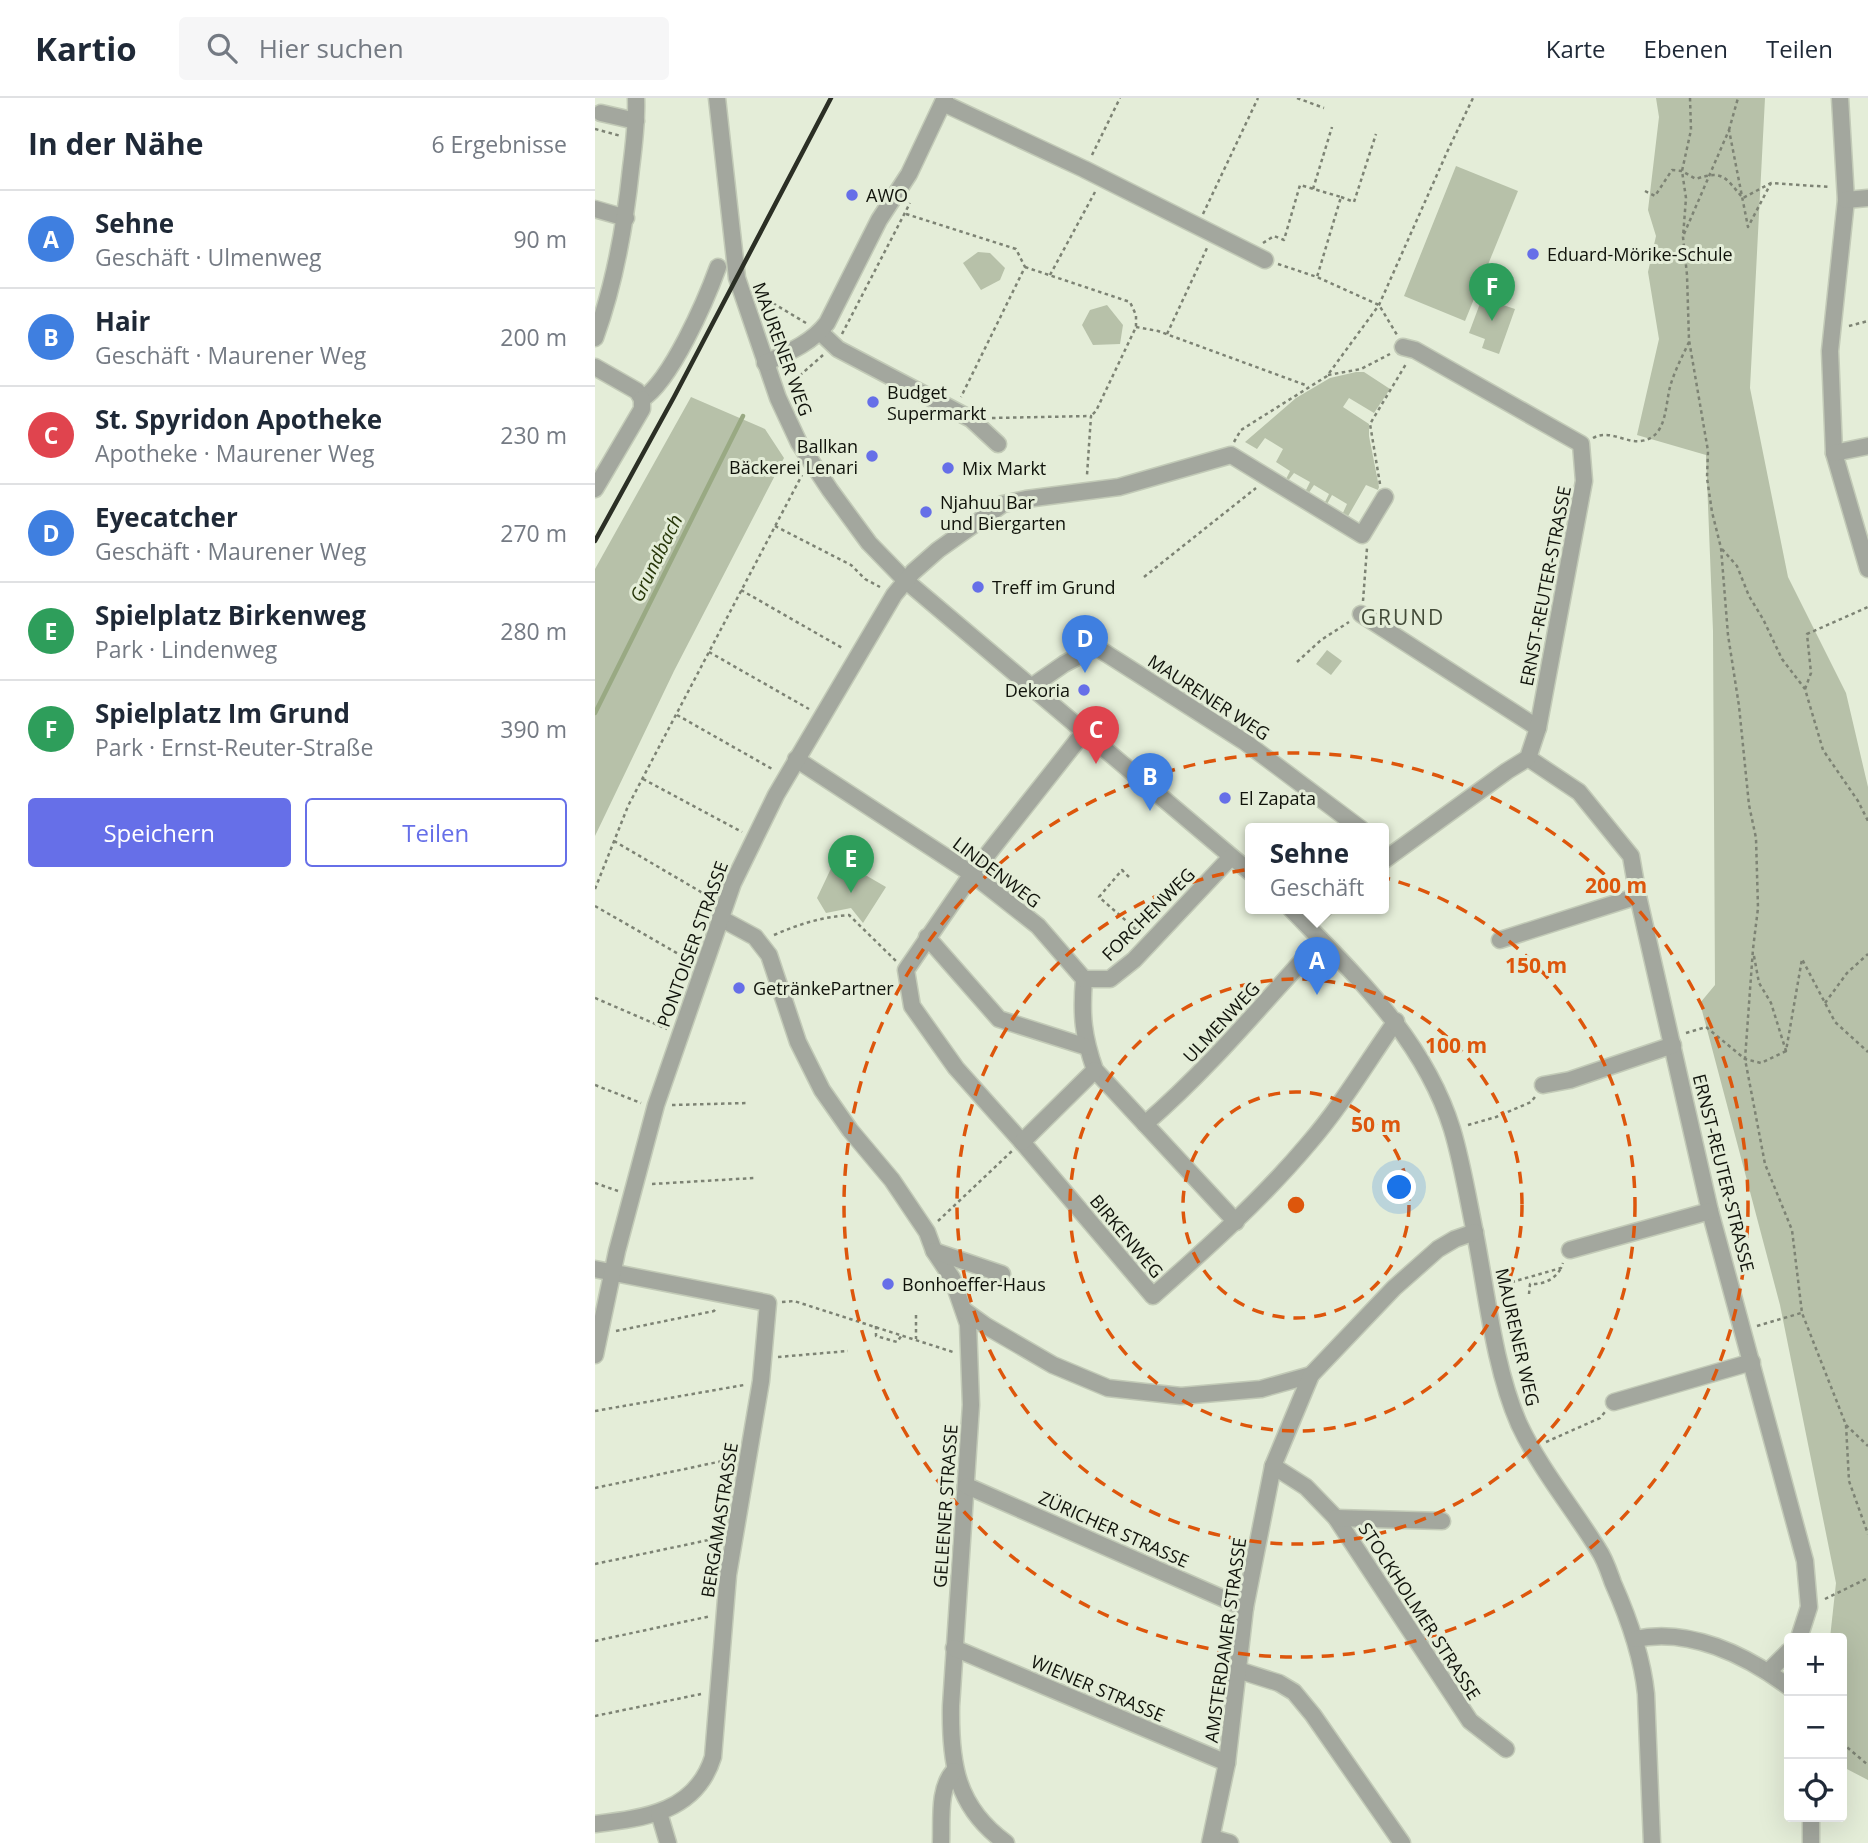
<!DOCTYPE html>
<html lang="de">
<meta charset="utf-8">
<style>
:root{--surface:#fff;--page:#f6f6f7;--text:#1f2937;--muted:#747a83;--line:#e0e1e3;--accent:#666fe8}
body{margin:0;font-family:"Open Sans",sans-serif;background:var(--page);color:var(--text)}
.controls{position:absolute;right:21px;bottom:21px;display:grid;overflow:hidden;border-radius:7px;box-shadow:0 7px 28px #0002}
.controls button{width:63px;height:63px;display:grid;place-items:center;padding:0;border:0;border-bottom:2px solid var(--line);background:var(--surface);color:var(--text);font:35px sans-serif}
.you{position:absolute;left:805px;top:1090px;width:24px;height:24px;margin:-18px;border:5px solid #fff;border-radius:50%;background:#1a73e8;box-shadow:0 0 0 10px #1a73e833}
.badge{display:grid;place-items:center;width:46px;height:46px;border-radius:50%;background:var(--accent);color:#fff;font-size:23px;font-weight:700}
.pin{position:absolute;translate:-50% -58px;filter:drop-shadow(0 2px 4px #0008)}
.pin::after{content:'';position:absolute;top:37px;width:24px;height:21px;background:inherit;clip-path:polygon(0 0,100% 0,50% 100%)}
.popup{position:absolute;left:650px;top:725px;width:144px;height:91px;box-sizing:border-box;display:grid;place-content:center;border-radius:7px;background:var(--surface);filter:drop-shadow(0 2px 5px #0005);font-size:23px;white-space:nowrap;color:var(--muted)}
.popup b{font-size:26px;color:var(--text)}
.popup::after{content:'';position:absolute;left:50%;top:100%;margin-left:-14px;border:14px solid transparent;border-top-color:var(--surface)}
.list{margin:0;padding:0;list-style:none}
h2{display:flex;justify-content:space-between;align-items:center;height:91px;margin:0;padding:0 28px;font-size:30px}
h2 small{font-size:23px;font-weight:400;color:var(--muted)}
.list li{display:grid;grid-template-columns:46px 1fr auto;gap:21px;align-items:center;box-sizing:border-box;height:98px;padding:0 28px;border-top:2px solid var(--line)}
.list b{display:block;font-size:26px;white-space:nowrap}
.list p{margin:0;font-size:23px;white-space:nowrap;color:var(--muted)}
.list em{font-size:23px;font-style:normal;color:var(--muted)}
.actions{display:flex;gap:14px;padding:21px 28px}
.actions a{flex:1;padding:16px 0;border:2px solid var(--accent);border-radius:7px;text-align:center;font-size:24px;color:var(--accent)}
.actions .main{background:var(--accent);color:#fff}
.icon{flex:none;width:38px;height:38px;fill:none;stroke:currentColor;stroke-width:2;stroke-linecap:round;stroke-linejoin:round}
.map{position:relative;flex:none;width:1273px;height:1745px;overflow:hidden}
header{display:flex;align-items:center;gap:42px;box-sizing:border-box;height:98px;padding:0 35px;background:var(--surface);border-bottom:2px solid var(--line)}
header strong{font-size:33px}
nav{display:flex;gap:38px;margin-inline-start:auto;font-size:24px}
.search{width:490px;height:63px;background:var(--page);display:flex;align-items:center;gap:18px;box-sizing:border-box;padding:0 24px;border-radius:7px;color:var(--muted);font-size:26px}
main{display:flex}
aside{flex:1;background:var(--surface)}
.map>svg:first-child{display:block}
</style>
<header>
<strong>Kartio</strong>
<div class="search"><svg class="icon" aria-label="search" viewBox="0 0 24 24"><circle cx="10" cy="10" r="6"/><path d="M15 15l6 6"/></svg>Hier suchen</div>
<nav><a>Karte</a><a>Ebenen</a><a>Teilen</a></nav>
</header>
<main>
<aside>
<h2>In der Nähe<small>6 Ergebnisse</small></h2>
<ul class="list">
<li><span class="badge" style="background:#3f7fe0">A</span><div><b>Sehne</b><p>Geschäft · Ulmenweg</p></div><em>90 m</em></li>
<li><span class="badge" style="background:#3f7fe0">B</span><div><b>Hair</b><p>Geschäft · Maurener Weg</p></div><em>200 m</em></li>
<li><span class="badge" style="background:#e0444e">C</span><div><b>St. Spyridon Apotheke</b><p>Apotheke · Maurener Weg</p></div><em>230 m</em></li>
<li><span class="badge" style="background:#3f7fe0">D</span><div><b>Eyecatcher</b><p>Geschäft · Maurener Weg</p></div><em>270 m</em></li>
<li><span class="badge" style="background:#2e9e5b">E</span><div><b>Spielplatz Birkenweg</b><p>Park · Lindenweg</p></div><em>280 m</em></li>
<li><span class="badge" style="background:#2e9e5b">F</span><div><b>Spielplatz Im Grund</b><p>Park · Ernst-Reuter-Straße</p></div><em>390 m</em></li>
</ul>
<div class="actions"><a class="main">Speichern</a><a>Teilen</a></div>
</aside>
<div class="map">
<svg width="1273" height="1745" viewBox="0 0 1273 1745">
<rect width="100%" height="100%" fill="#e4edd8"/>
<g fill="#b7c1a9">
<polygon points="1061,0 1170,0 1155,290 1193,479 1251,595 1273,689 1273,1682 1248,1669 1247,1664 1247,1540 1235,1540 1241,1485 1185,1207 1105,905 1120,887 1118,533 1111,357 1042,337 1064,241 1053,174 1061,138 1053,112 1064,19"/>
<polygon points="861,68 923,93 870,223 809,198"/>
<polygon points="383,154 395,155 410,170 405,182 386,192 368,165"/>
<polygon points="887,200 920,211 904,256 887,250 890,241 874,235"/>
<polygon points="512,207 528,227 525,246 498,247 487,227 495,212"/>
<polygon points="761,274 769,274 795,291 779,315 754,300 748,309 774,326 774,338 784,389 783,392 771,387 752,420 747,417 752,406 737,397 731,408 729,406 734,396 719,387 713,396 710,394 715,384 699,375 692,384 690,383 695,373 681,364 688,351 670,340 662,351 650,344 701,300 735,280"/>
<polygon points="96,299 170,331 189,360 79,573 0,738 0,471"/>
<polygon points="732,552 747,563 736,577 721,566"/>
<polygon points="241,760 291,789 268,825 256,810 231,815 222,800"/>
</g>
<g fill="none" stroke-linecap="round" stroke-linejoin="round">
<polyline stroke="#99a983" stroke-width="4.5" points="0,615 148,318"/>
<g stroke="#c2cab7" stroke-width="19">
<g id="minor">
<polyline points="122,0 142,180 183,300 204,345 235,392 274,445 310,482 656,775"/>
<polyline points="1245,0 1251,102 1235,253 1239,355 1273,471"/>
<polyline points="348,5 489,71 670,162"/>
<polyline points="6,15 41,23"/>
<polyline points="1251,102 1273,100"/>
<polyline points="0,111 31,120"/>
<polyline points="225,234 243,251 376,321 403,346"/>
<path d="M0,240C20,185 30,128 36,70C39,47 42,23 41,0"/>
<path d="M170,265C192,255 217,245 232,225L284,122L314,76L350,0"/>
<polyline points="0,269 42,293 47,301"/>
<path d="M47,301C76,283 111,202 123,169"/>
<polyline points="1239,355 1273,348"/>
<polyline points="0,391 47,311 47,301"/>
<polyline points="766,516 943,630"/>
<polyline points="436,589 469,566 501,549 650,644 766,731"/>
<path d="M489,634L377,776L311,872L317,908L361,970L427,1044L558,1198C612,1150 667,1101 714,1045C747,1007 772,964 801,923"/>
<polyline points="933,660 984,694 1036,758 1043,798 1115,1113 1210,1463 1214,1509 1204,1540"/>
<path d="M201,661L377,776L443,828L489,881C486,917 488,938 500,972L641,1124"/>
<polyline points="788,763 912,673 933,660 943,630 989,383 986,346 820,252 808,249"/>
<path d="M696,811C760,877 829,941 857,1031C867,1064 873,1101 880,1135C892,1196 899,1269 924,1326C945,1371 977,1409 1003,1451C1010,1461 1014,1474 1018,1485C1034,1521 1047,1557 1051,1596L1057,1745"/>
<path d="M125,820L160,839L174,857L203,944L227,992L255,1032L297,1082L332,1134L339,1153L357,1180L373,1226L376,1307L356,1608C355,1665 361,1709 411,1745"/>
<polyline points="711,826 729,811"/>
<polyline points="332,839 404,921 492,949"/>
<polyline points="905,842 1043,798"/>
<polyline points="489,881 515,881 539,862 636,759"/>
<polyline points="948,987 975,982 1078,947"/>
<path d="M550,1026C615,970 668,905 726,842"/>
<polyline points="427,1044 500,972"/>
<polyline points="975,1152 1115,1113"/>
<polyline points="339,1153 407,1176"/>
<path d="M0,1171L173,1205L166,1283L133,1477L118,1659C101,1714 50,1720 0,1726"/>
<polyline points="370,1213 391,1228 458,1267 513,1290 586,1298 666,1291 716,1277"/>
<polyline points="0,1257 22,1153 61,1007 138,785 181,697 299,497 318,474 343,452 408,406 431,401 524,389 636,357 767,437 790,399"/>
<polyline points="1019,1304 1157,1264"/>
<polyline points="678,1368 711,1389 741,1420 875,1623 911,1651"/>
<polyline points="372,1388 650,1510"/>
<polyline points="741,1420 847,1423"/>
<path d="M1040,1541C1094,1529 1151,1557 1194,1589"/>
<polyline points="359,1550 632,1665"/>
<polyline points="643,1572 684,1585 699,1594 718,1617 807,1745"/>
<polyline points="1173,1574 1194,1553"/>
<polyline points="64,1715 73,1745"/>
<polyline points="617,1740 635,1745"/>
<path d="M346,1745C347,1722 343,1690 359,1673"/>
<polyline points="615,1745 632,1665 650,1510 678,1368 716,1277 799,1190 843,1151 860,1141 880,1134"/>
<polyline points="1216,1745 1216,1719"/>
</g>
</g>
<g stroke="#7d8374" stroke-width="2.5" stroke-dasharray="3.5 3.5" stroke-linecap="butt">
<polyline points="702,0 729,10"/>
<polyline points="1095,0 1096,32 1087,73 1091,100 1088,139 1092,177 1094,242 1113,353 1112,380 1117,414 1126,450 1133,537 1144,608 1154,707 1161,740 1163,810 1158,851 1150,961 1170,1066 1197,1132 1207,1215 1251,1327 1254,1383 1273,1436"/>
<polyline points="0,31 26,38"/>
<polyline points="1134,32 1143,0"/>
<polyline points="497,57 525,0"/>
<polyline points="718,91 737,29"/>
<path d="M1050,93L1060,98L1077,72L1087,73L1101,81C1129,71 1131,81 1148,100L1176,85L1235,89"/>
<polyline points="746,99 759,104 781,36"/>
<polyline points="311,116 421,151 430,169 366,299"/>
<polyline points="608,116 663,0"/>
<polyline points="1089,136 1134,32 1153,129 1176,85"/>
<polyline points="668,145 679,138 689,142 705,87 746,99 722,179"/>
<polyline points="683,166 722,179 784,207 802,237"/>
<polyline points="430,169 535,204 541,217 541,229 501,313 496,318"/>
<polyline points="455,177 500,94"/>
<polyline points="166,198 211,225"/>
<polyline points="1254,228 1273,223"/>
<polyline points="541,229 563,233 713,288"/>
<polyline points="247,236 315,105"/>
<polyline points="572,236 612,150"/>
<polyline points="733,277 766,271 795,256"/>
<polyline points="194,287 228,257"/>
<polyline points="397,320 496,318 492,377"/>
<path d="M998,340C1014,331 1030,345 1046,343C1072,340 1070,308 1075,289C1079,274 1087,259 1094,244"/>
<polyline points="639,344 646,332 732,278 784,207 853,52 878,0"/>
<polyline points="785,386 775,326 811,266"/>
<polyline points="180,428 256,467 270,481 285,489"/>
<polyline points="1127,451 1142,468 1154,498 1168,521 1187,561 1210,591 1228,652 1263,703 1273,723"/>
<polyline points="549,479 661,390"/>
<polyline points="146,492 249,551"/>
<polyline points="768,503 772,450"/>
<polyline points="114,554 214,611"/>
<polyline points="702,564 726,542 754,524"/>
<polyline points="1210,591 1216,575 1212,536 1273,509"/>
<polyline points="82,617 179,672"/>
<polyline points="48,681 147,734"/>
<polyline points="19,743 118,801"/>
<polyline points="534,779 527,772 504,799 545,835"/>
<polyline points="0,791 33,708 207,377"/>
<polyline points="0,808 94,862"/>
<path d="M179,837C204,826 227,819 254,817L301,863"/>
<polyline points="1159,858 1164,885 1176,905 1191,953 1207,861 1240,924 1273,954"/>
<polyline points="0,900 72,931"/>
<polyline points="1230,905 1252,875 1273,856"/>
<polyline points="1091,935 1111,929 1150,961 1166,965 1191,953"/>
<polyline points="0,987 46,1005"/>
<polyline points="77,1007 152,1005"/>
<polyline points="873,1027 901,1019 936,1004 940,999"/>
<polyline points="0,1085 23,1093"/>
<polyline points="57,1086 159,1080"/>
<polyline points="343,1123 417,1053"/>
<polyline points="903,1188 966,1170 968,1165"/>
<path d="M934,1196L935,1186C947,1187 960,1182 966,1170"/>
<polyline points="187,1204 199,1203 358,1254"/>
<polyline points="321,1217 321,1241"/>
<polyline points="281,1228 281,1238 302,1244 307,1237"/>
<polyline points="1162,1228 1206,1215"/>
<polyline points="21,1233 119,1213 122,1209"/>
<polyline points="183,1259 253,1253"/>
<polyline points="0,1313 149,1287"/>
<polyline points="1251,1327 1273,1348"/>
<polyline points="951,1344 1005,1320 1010,1314"/>
<polyline points="0,1390 137,1361"/>
<polyline points="0,1466 123,1440"/>
<polyline points="1230,1501 1273,1480"/>
<polyline points="0,1543 116,1518"/>
<polyline points="0,1618 106,1596"/>
<polyline points="1247,1645 1273,1667"/>
</g>
<use href="#minor" stroke="#a3a79e" stroke-width="16"/>
<polyline stroke="#2b2f25" stroke-width="4.5" points="0,443 79,299 236,0"/>
</g>
<g fill="none" stroke="#dd560c" stroke-width="3.5" stroke-dasharray="12 9">
<circle cx="701" cy="1107" r="113"/>
<circle cx="701" cy="1107" r="226"/>
<circle cx="701" cy="1107" r="339"/>
<circle cx="701" cy="1107" r="452"/>
</g>
<g fill="#666fe8" stroke="#e4edd8" stroke-width="2.5">
<circle cx="257" cy="97" r="7"/>
<circle cx="938" cy="156" r="7"/>
<circle cx="278" cy="304" r="7"/>
<circle cx="277" cy="358" r="7"/>
<circle cx="353" cy="370" r="7"/>
<circle cx="331" cy="414" r="7"/>
<circle cx="383" cy="489" r="7"/>
<circle cx="489" cy="592" r="7"/>
<circle cx="630" cy="700" r="7"/>
<circle cx="144" cy="890" r="7"/>
<circle cx="293" cy="1186" r="7"/>
</g>
<g text-anchor="middle" dominant-baseline="central" stroke-width="6" stroke-linejoin="round" paint-order="stroke">
<g font-size="18" fill="#10130b" stroke="#e4edd8" text-anchor="start">
<text x="271" y="97">AWO</text>
<text x="952" y="156">Eduard-Mörike-Schule</text>
<text x="292" y="294">Budget<tspan x="292" dy="21">Supermarkt</tspan></text>
<text x="263" y="348" text-anchor="end">Ballkan<tspan x="263" dy="21">Bäckerei Lenari</tspan></text>
<text x="367" y="370">Mix Markt</text>
<text x="345" y="404">Njahuu Bar<tspan x="345" dy="21">und Biergarten</tspan></text>
<text x="397" y="489">Treff im Grund</text>
<text x="475" y="592" text-anchor="end">Dekoria</text>
<text x="644" y="700">El Zapata</text>
<text x="158" y="890">GetränkePartner</text>
<text x="307" y="1186">Bonhoeffer-Haus</text>
</g>
<g font-size="18" fill="#10130b" stroke="#e4edd8">
<text transform="translate(188 251) rotate(70)">MAURENER WEG</text>
<text transform="translate(950 488) rotate(-79)">ERNST-REUTER-STRASSE</text>
<text transform="translate(614 599) rotate(33)">MAURENER WEG</text>
<text transform="translate(402 774) rotate(37)">LINDENWEG</text>
<text transform="translate(553 816) rotate(-45)">FORCHENWEG</text>
<text transform="translate(97 846) rotate(-70)">PONTOISER STRASSE</text>
<text transform="translate(626 924) rotate(-47)">ULMENWEG</text>
<text transform="translate(1129 1075) rotate(76)">ERNST-REUTER-STRASSE</text>
<text transform="translate(532 1138) rotate(50)">BIRKENWEG</text>
<text transform="translate(923 1239) rotate(77)">MAURENER WEG</text>
<text transform="translate(350 1408) rotate(-86)">GELEENER STRASSE</text>
<text transform="translate(124 1422) rotate(-81)">BERGAMASTRASSE</text>
<text transform="translate(519 1431) rotate(24)">ZÜRICHER STRASSE</text>
<text transform="translate(825 1513) rotate(57)">STOCKHOLMER STRASSE</text>
<text transform="translate(630 1542) rotate(-82)">AMSTERDAMER STRASSE</text>
<text transform="translate(503 1590) rotate(23)">WIENER STRASSE</text>
</g>
<g font-size="19" font-style="italic" fill="#273609" stroke="#e4edd8">
<text transform="translate(61 460) rotate(-64)">Grundbach</text>
</g>
<g font-size="21" letter-spacing="2" fill="#444c3a" stroke="#e4edd8">
<text x="808" y="519">GRUND</text>
</g>
</g>
<circle cx="701" cy="1107" r="10" fill="#dd560c" stroke="#e4edd8" stroke-width="3.5"/>
<g font-size="21" text-anchor="middle" font-weight="bold" fill="#dd560c" stroke="#e4edd8" stroke-width="6" stroke-linejoin="round" paint-order="stroke">
<text x="1021" y="795">200 m</text>
<text x="941" y="875">150 m</text>
<text x="861" y="955">100 m</text>
<text x="781" y="1034">50 m</text>
</g>
</svg>
<div class="controls">
<button>+</button>
<button>−</button>
<button><svg class="icon" aria-label="locate" viewBox="0 0 24 24"><circle cx="12" cy="12" r="6"/><path d="M12 2v4M12 18v4M2 12h4M18 12h4"/></svg></button>
</div>
<div class="you"></div>
<div class="pin badge" style="left:722px;top:897px;background:#3f7fe0">A</div>
<div class="popup"><b>Sehne</b>Geschäft</div>
<div class="pin badge" style="left:555px;top:713px;background:#3f7fe0">B</div>
<div class="pin badge" style="left:501px;top:666px;background:#e0444e">C</div>
<div class="pin badge" style="left:490px;top:575px;background:#3f7fe0">D</div>
<div class="pin badge" style="left:256px;top:795px;background:#2e9e5b">E</div>
<div class="pin badge" style="left:897px;top:223px;background:#2e9e5b">F</div>
</div>
</main>
